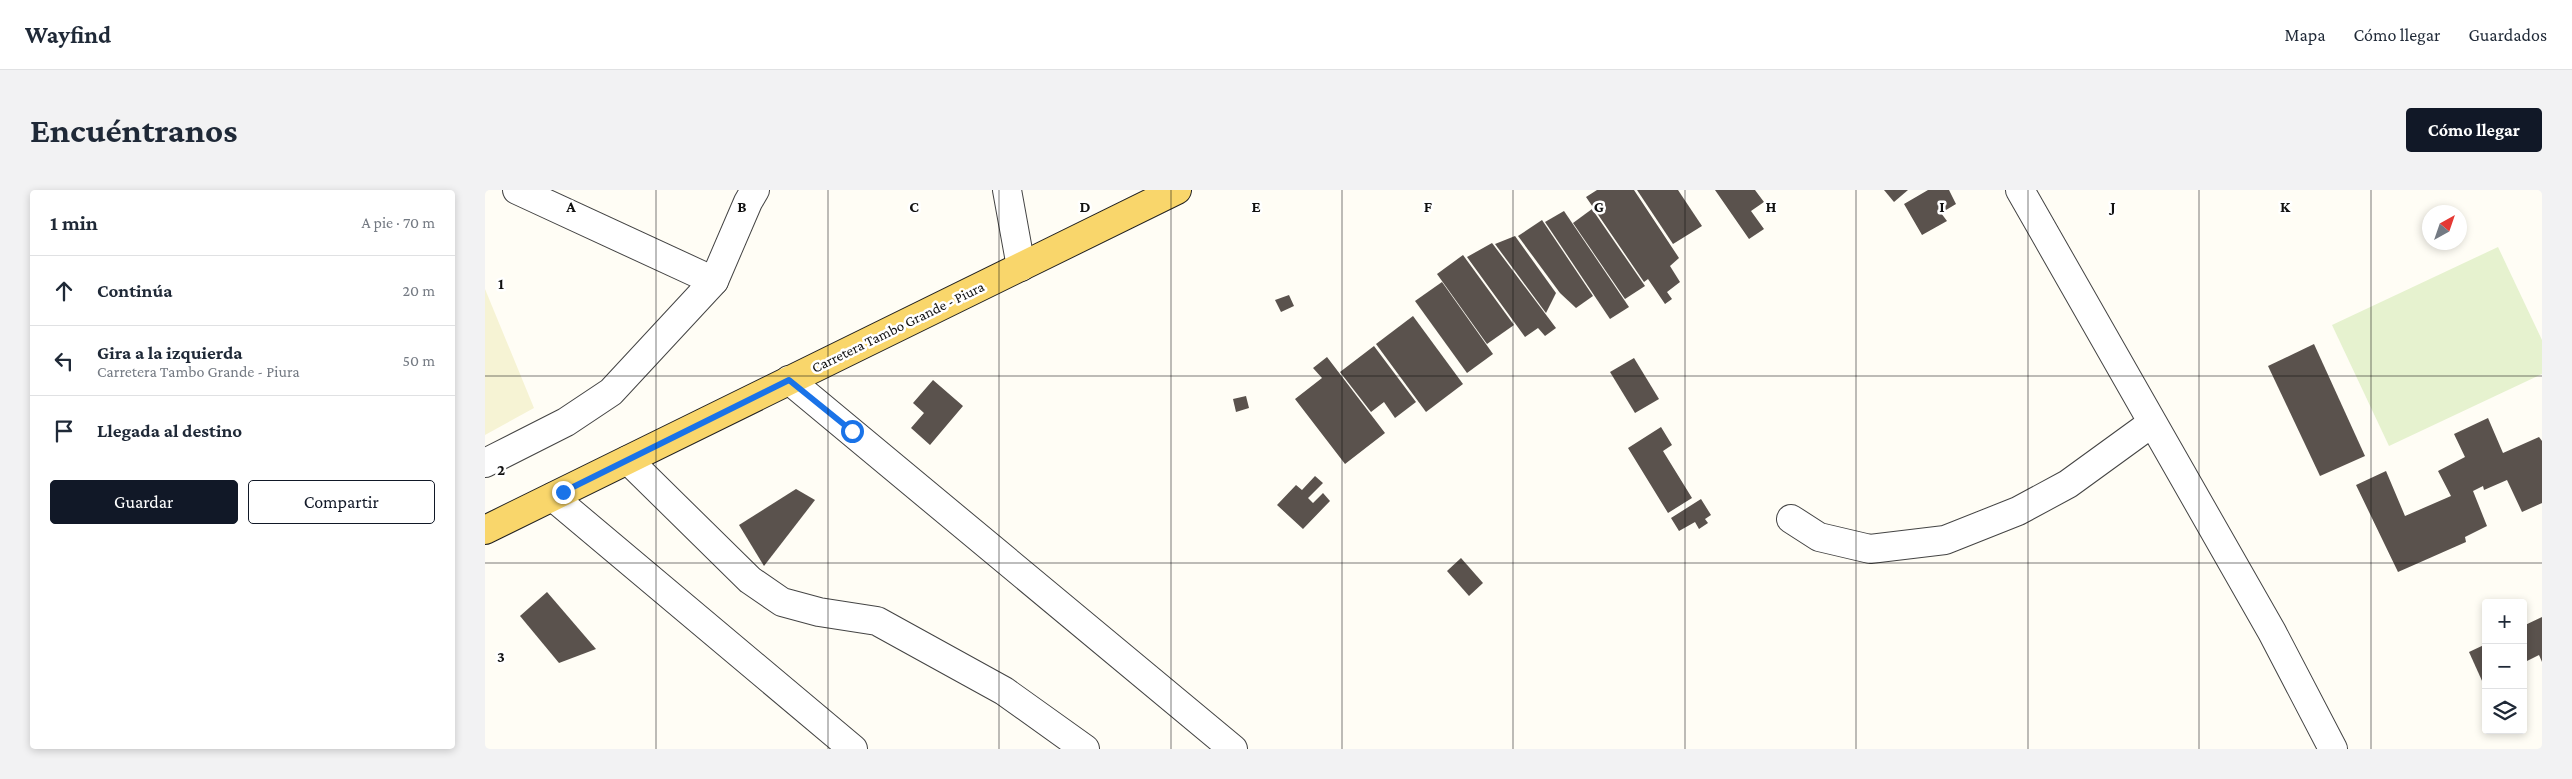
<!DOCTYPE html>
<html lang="es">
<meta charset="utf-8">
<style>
:root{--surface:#fff;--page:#f2f2f3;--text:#1f2937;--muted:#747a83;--line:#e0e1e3;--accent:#111827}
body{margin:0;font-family:"Crimson Pro",serif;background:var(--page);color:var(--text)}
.controls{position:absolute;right:15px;bottom:15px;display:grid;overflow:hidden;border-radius:5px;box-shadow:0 2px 8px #0003}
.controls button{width:45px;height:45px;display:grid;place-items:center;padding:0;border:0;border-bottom:1px solid var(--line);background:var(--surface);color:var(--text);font:25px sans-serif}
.compass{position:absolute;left:1937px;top:15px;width:45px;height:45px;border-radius:50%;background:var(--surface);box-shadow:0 2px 8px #0003;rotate:40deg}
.stop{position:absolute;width:15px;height:15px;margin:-11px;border:4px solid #1a73e8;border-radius:50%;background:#fff}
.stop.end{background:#1a73e8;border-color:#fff;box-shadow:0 1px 5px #0008}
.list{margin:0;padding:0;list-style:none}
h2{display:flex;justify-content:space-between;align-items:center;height:65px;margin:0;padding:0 20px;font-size:21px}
h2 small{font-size:16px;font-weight:400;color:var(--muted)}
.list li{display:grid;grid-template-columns:32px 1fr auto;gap:15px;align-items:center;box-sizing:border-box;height:70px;padding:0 20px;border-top:1px solid var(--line)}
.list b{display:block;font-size:19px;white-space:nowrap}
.list p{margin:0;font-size:16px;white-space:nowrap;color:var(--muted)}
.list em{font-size:16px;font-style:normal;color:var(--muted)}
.actions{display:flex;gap:10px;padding:15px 20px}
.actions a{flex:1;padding:11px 0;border:1px solid var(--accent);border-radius:5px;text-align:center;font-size:18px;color:var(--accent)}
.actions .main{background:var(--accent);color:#fff}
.icon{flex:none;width:28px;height:28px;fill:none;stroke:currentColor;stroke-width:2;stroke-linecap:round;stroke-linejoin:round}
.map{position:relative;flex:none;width:2057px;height:559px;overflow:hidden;border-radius:5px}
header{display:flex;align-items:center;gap:30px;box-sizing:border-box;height:70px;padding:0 25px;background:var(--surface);border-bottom:1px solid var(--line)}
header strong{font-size:24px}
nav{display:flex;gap:28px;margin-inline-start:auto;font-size:18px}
.intro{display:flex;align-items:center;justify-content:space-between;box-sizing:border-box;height:120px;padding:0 30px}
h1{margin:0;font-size:35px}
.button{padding:12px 22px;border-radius:5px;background:var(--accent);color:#fff;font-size:18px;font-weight:700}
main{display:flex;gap:30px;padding:0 30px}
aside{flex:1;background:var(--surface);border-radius:5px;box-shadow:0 2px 8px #0003}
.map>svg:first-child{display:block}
</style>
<header>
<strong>Wayfind</strong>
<nav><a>Mapa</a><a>Cómo llegar</a><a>Guardados</a></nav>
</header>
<div class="intro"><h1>Encuéntranos</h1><a class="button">Cómo llegar</a></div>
<main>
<aside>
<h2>1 min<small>A pie · 70 m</small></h2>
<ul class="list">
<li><svg class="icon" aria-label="ahead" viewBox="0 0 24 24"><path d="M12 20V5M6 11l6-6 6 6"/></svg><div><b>Continúa</b></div><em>20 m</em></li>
<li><svg class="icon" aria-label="left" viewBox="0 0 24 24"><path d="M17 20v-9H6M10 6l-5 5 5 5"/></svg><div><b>Gira a la izquierda</b><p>Carretera Tambo Grande - Piura</p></div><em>50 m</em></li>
<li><svg class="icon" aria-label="arrive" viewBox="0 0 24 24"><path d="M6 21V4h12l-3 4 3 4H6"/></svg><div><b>Llegada al destino</b></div></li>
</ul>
<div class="actions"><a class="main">Guardar</a><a>Compartir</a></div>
</aside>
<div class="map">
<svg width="2057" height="559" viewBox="0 0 2057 559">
<rect width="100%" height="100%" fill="#fffdf5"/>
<polygon fill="#f6f3d4" points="0,99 49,218 0,245"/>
<polygon fill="#e6f2cf" points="2013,57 2057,150 2057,184 1904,256 1847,135"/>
<g fill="#5a524d">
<polygon points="1112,0 1149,0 1194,68 1185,76 1195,92 1182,102 1187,109 1180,114 1163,89 1159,92 1101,7"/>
<polygon points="1152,0 1193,0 1217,36 1188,54"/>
<polygon points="1230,0 1270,0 1279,12 1266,21 1279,39 1264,49"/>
<polygon points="1399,0 1423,0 1409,12"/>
<polygon points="1443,0 1464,0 1471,14 1456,23 1462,31 1437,45 1419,14"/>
<polygon points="1107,19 1160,96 1140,109 1088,33"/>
<polygon points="1079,21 1144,117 1125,129 1060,32"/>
<polygon points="1057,30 1108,106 1091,118 1075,103 1033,46"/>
<polygon points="1030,46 1071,103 1061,123 1010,54"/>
<polygon points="1007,53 1071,138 1060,146 1053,138 1040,147 982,67"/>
<polygon points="978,65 1029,135 1002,154 952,84"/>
<polygon points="957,92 1008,164 982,183 930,111"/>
<polygon points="804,105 809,116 796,122 790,110"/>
<polygon points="928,126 978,194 941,222 891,154"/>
<polygon points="1829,154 1880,266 1835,286 1783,176"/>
<polygon points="889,156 931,212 910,228 899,212 886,222 855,182"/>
<polygon points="842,167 900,243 860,274 810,209 837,188 828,178"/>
<polygon points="1149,168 1174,209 1150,223 1125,182"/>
<polygon points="448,190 478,216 445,255 426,238 439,223 428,213"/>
<polygon points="761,206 764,218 751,222 748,209"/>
<polygon points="2003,228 2018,263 2054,247 2057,251 2057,313 2037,322 2022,290 1999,300 1998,296 1988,301 2002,336 1980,347 1981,352 1913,382 1871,295 1901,281 1920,326 1966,306 1953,281 1980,267 1969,244"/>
<polygon points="1176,237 1187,255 1178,261 1207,308 1183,323 1143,258"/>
<polygon points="830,286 838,293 823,308 828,313 838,303 845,311 818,339 792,315 811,295 817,300"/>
<polygon points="311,299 330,310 279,376 254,335"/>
<polygon points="1216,309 1226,325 1220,329 1223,333 1214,339 1210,332 1194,341 1186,328"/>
<polygon points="976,368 998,393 984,406 962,381"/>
<polygon points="62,402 111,459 74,473 35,426"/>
<polygon points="2057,427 2057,472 2054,465 2038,473 2038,436"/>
<polygon points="2001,454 2001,492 1998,493 1984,462"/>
</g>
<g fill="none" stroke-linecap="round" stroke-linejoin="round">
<g stroke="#444" stroke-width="30">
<g id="minor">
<polyline points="32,0 229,91"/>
<polyline points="522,0 536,77"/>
<polyline points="1535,0 1787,442 1848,559"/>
<polyline points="304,190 748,559"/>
<polyline points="143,270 265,390 297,412 334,422 392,431 519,501 600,559"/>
<polyline points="0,273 81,232 126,202 229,91 263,12 270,0"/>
<polyline points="68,307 368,559"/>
<polyline points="1306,329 1334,347 1385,359 1460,350 1533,321 1583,294 1667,233"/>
</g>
</g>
<g stroke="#222" stroke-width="30">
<polyline id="major" points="0,340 692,0"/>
</g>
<use href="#minor" stroke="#fff" stroke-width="28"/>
<use href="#major" stroke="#f9d66b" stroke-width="28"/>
</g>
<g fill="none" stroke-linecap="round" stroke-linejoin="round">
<polyline stroke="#1a73e8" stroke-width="6" points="78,302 304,190 367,241"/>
</g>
<path fill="none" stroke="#111" stroke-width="1" stroke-opacity="0.55" d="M171,0V559M343,0V559M514,0V559M686,0V559M857,0V559M1028,0V559M1200,0V559M1371,0V559M1543,0V559M1714,0V559M1886,0V559M0,186H2057M0,373H2057"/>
<g text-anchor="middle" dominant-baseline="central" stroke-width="5" stroke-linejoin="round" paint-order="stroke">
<g font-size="15" fill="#111" stroke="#fff">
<text transform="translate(413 137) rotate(-26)">Carretera Tambo Grande - Piura</text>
</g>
</g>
<g font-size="16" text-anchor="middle" font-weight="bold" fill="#111" stroke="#fff" stroke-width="5" stroke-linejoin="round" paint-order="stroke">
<text x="86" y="22">A</text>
<text x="257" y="22">B</text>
<text x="429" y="22">C</text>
<text x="600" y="22">D</text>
<text x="771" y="22">E</text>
<text x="943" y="22">F</text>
<text x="1114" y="22">G</text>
<text x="1286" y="22">H</text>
<text x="1457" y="22">I</text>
<text x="1628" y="22">J</text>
<text x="1800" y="22">K</text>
<text x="16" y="99">1</text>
<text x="16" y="285">2</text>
<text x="16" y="472">3</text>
</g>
</svg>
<div class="controls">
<button>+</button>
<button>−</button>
<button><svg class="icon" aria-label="layers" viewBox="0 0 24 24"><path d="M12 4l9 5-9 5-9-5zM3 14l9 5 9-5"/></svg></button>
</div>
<svg class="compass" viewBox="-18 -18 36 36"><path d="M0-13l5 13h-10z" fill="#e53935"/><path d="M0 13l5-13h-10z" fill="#747a83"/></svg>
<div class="stop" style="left:367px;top:241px"></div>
<div class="stop end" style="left:78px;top:302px"></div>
</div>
</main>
